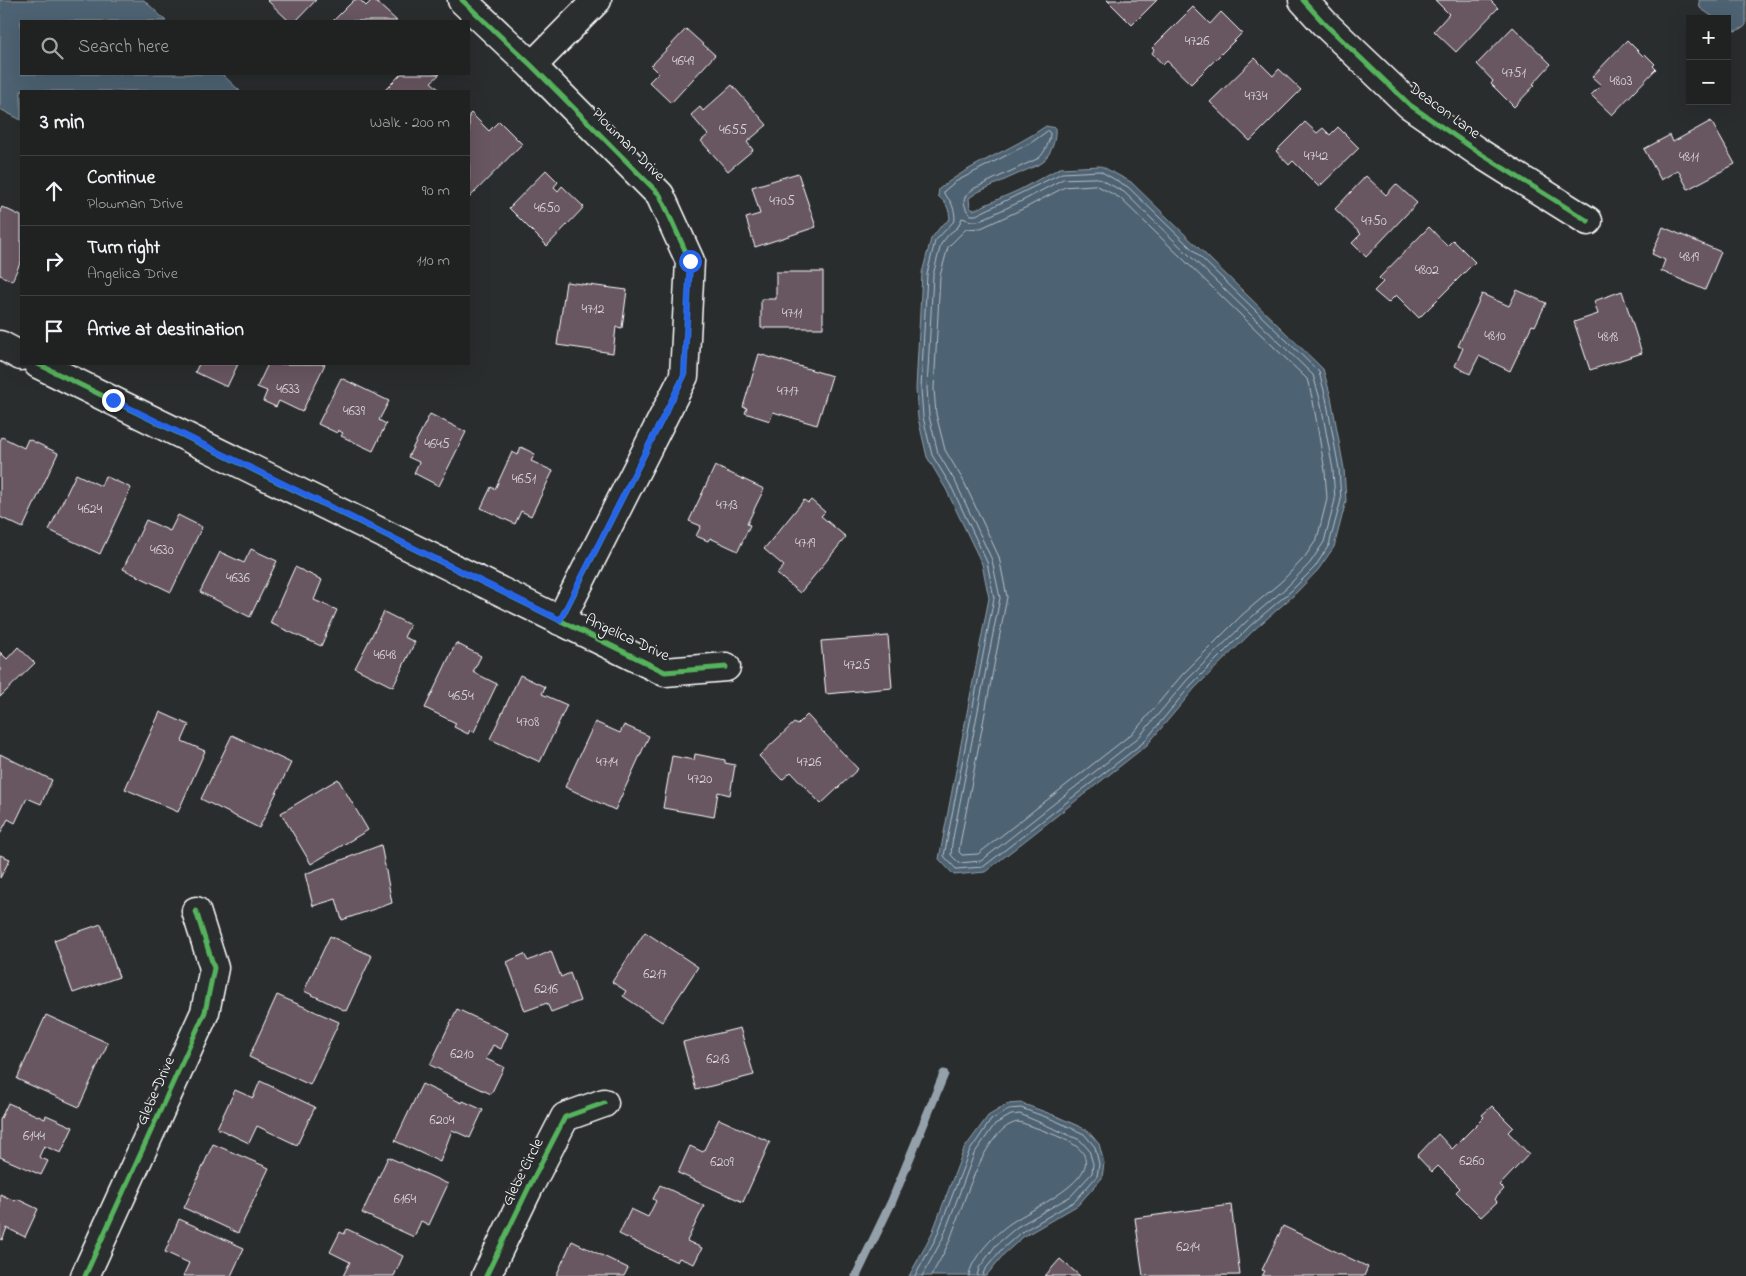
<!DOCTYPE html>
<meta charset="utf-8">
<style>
:root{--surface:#202222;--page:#2d2f2f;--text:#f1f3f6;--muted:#a2a4a5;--line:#3d3f40}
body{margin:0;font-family:"Indie Flower",sans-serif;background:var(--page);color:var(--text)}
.controls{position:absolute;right:15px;top:15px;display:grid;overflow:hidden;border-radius:0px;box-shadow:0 5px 20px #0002}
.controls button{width:45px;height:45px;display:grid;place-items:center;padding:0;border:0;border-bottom:1px solid var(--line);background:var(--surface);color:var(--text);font:25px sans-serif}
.stop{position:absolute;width:15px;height:15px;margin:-11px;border:4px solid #2563eb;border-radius:50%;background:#fff}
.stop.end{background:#2563eb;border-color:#fff;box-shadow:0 1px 5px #0008}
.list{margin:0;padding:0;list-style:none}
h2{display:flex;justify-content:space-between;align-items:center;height:65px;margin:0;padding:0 20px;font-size:21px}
h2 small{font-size:16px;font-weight:400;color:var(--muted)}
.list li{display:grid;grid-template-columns:32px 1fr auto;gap:15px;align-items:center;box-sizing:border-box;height:70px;padding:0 20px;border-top:1px solid var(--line)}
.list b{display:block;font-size:19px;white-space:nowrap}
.list p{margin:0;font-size:16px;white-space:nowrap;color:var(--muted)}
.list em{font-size:16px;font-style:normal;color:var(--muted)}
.icon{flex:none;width:28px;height:28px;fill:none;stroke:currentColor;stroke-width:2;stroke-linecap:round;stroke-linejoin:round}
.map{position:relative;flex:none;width:1746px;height:1276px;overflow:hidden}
.search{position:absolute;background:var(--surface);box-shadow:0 5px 20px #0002;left:20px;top:20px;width:450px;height:55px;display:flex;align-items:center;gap:12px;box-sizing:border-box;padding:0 18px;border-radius:0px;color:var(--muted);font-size:19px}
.panel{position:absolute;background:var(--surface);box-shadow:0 5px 20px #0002;left:20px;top:90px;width:450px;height:275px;border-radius:0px}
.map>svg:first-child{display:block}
</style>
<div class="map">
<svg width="1746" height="1276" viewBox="0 0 1746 1276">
<rect width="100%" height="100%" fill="#2a2d2e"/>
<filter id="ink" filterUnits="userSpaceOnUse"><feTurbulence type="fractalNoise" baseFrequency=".02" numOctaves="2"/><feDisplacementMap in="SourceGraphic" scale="10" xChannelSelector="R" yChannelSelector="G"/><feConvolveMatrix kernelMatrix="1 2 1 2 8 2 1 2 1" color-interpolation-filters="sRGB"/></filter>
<g filter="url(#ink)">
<g fill="#4e6272" stroke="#95a1aa">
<polygon points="0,0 144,0 166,21 21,21 21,74 222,74 240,91 21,91 21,120 0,109"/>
<polygon points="1699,0 1746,0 1746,25 1743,28 1735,31 1727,26 1727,19 1716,19 1700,8"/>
<path d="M1046,126L1055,128C1056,142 1051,153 1042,163L978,192L969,198L970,208L974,210L1019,190L1060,168L1101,166L1131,182L1323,369L1331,397L1344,469L1346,501L1334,547L1318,570L1294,595L1255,629L1195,688L1147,745L985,872L954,875L939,859L989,598L982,564L946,489L927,457L918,418L916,389L922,273L931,239L941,226L950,219C949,209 947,203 938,196L939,189C971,163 1012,150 1046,126Z"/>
<polygon points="1021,1103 1056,1116 1087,1130 1099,1144 1104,1163 1102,1178 1078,1205 1023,1237 1004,1254 986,1276 909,1276 931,1236 964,1149 988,1116 1008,1104"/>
</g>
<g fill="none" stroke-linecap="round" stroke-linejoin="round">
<g stroke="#b8c0c7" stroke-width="1">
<path d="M1048,131L1050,133C1050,142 1045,152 1039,158L975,188C965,195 961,198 967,211L971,215H976L1062,173L1100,171L1128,187L1319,372L1326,398L1339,469L1341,500L1329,545L1315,567L1291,591L1251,625L1191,685L1144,742L983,867L956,869L944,856L994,598L987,562L951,486L932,455L923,417L921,389L927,274L935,241L955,220C955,210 952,201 944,194V191L955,182L1032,142Z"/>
<polygon points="1098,178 1124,192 1313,375 1320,399 1333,470 1335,500 1324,542 1310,563 1287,587 1247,621 1187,680 1139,737 981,861 959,863 951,855 952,843 1000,598 992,560 956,483 938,453 929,416 927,389 933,275 941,244 949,234 958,227 962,218 971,221 978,221 1024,200 1063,179"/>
<polygon points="1096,185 1120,198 1307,379 1313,401 1325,471 1327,499 1317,539 1304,558 1282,581 1242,615 1182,675 1134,732 978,854 962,855 959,852 960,844 1007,597 999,557 963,480 945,450 936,414 934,389 940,276 948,247 966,229 981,228 1027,207 1065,187"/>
<polyline points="915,1276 936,1238 969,1152 991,1120 1009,1109 1021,1108 1054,1120 1084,1134 1095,1147 1099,1164 1097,1176 1075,1201 1020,1233 1000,1251 984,1271 983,1276"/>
<polyline points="922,1276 942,1240 974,1154 995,1124 1011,1115 1020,1114 1080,1140 1089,1150 1093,1164 1092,1173 1071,1196 1017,1227 996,1245 979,1268 977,1276"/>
<path d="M931,1276C937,1265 944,1254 949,1242C961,1213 984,1125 1019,1122C1034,1127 1064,1137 1076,1146C1113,1174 1031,1209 1014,1221C999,1230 970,1258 969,1276"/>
</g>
<polyline stroke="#95a1aa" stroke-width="9" points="856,1276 892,1201 944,1074"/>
</g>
<g fill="#675761" stroke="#fff">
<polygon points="267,0 316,0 296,21 289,21"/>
<polygon points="354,0 360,0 366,6 372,0 374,0 397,21 333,21"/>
<polygon points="1107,0 1157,0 1132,25"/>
<polygon points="1435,0 1490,0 1498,8 1456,52 1434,31 1449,14"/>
<polygon points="1193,7 1210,24 1221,12 1242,33 1191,84 1167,61 1163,65 1152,53 1154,50 1152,48"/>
<polygon points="1513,27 1551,64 1533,84 1535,85 1514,107 1491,84 1493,81 1477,64"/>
<polygon points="686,29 715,55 671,103 649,82 658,73 651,66"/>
<polygon points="1627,40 1643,56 1645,54 1655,64 1653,66 1656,69 1612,115 1591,95 1601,85 1592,77"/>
<polygon points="1255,58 1273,76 1279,69 1301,90 1250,141 1210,102"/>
<polygon points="401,74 440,74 431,82 441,91 384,91"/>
<polygon points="732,85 767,125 747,142 753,150 728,171 701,141 708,135 691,115 700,107 703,111"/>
<polygon points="471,113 489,131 499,121 522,144 469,198 469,115"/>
<polygon points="1711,121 1735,164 1688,189 1678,170 1661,180 1644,149 1670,135 1673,142"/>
<polygon points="1305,122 1317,133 1323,128 1330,135 1338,127 1359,148 1319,187 1293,161 1289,165 1276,151"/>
<polygon points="546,170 558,182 554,187 558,191 562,186 584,207 547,246 509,208"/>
<polygon points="798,173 816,227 755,247 746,218 760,214 752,187"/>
<polygon points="1366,176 1386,195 1396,184 1417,203 1366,257 1352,243 1361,234 1335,209"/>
<polygon points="2,207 21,216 21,261 12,281 0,275 0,211"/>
<polygon points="1429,227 1447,246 1453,240 1475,262 1419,318 1396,295 1388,303 1374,291 1383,282 1379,278"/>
<polygon points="1663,227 1721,252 1705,290 1661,271 1665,260 1652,254"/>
<polygon points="776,272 823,272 823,328 761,328 761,299 776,299"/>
<polygon points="566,282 627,290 622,328 616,327 613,353 557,345"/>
<polygon points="1517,290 1546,303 1535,326 1532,325 1510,371 1479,356 1470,374 1455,366 1463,348 1458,346 1482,294 1509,306"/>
<polygon points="1622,291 1642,353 1590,370 1574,322 1598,314 1594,301"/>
<polygon points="759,354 832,376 817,425 773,412 770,421 745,413 747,408 743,407"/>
<polygon points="199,364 238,364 227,387 195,372"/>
<polygon points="268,364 325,364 302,412 279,401 276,407 263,401 267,391 257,387"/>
<polygon points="341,378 389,401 379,420 386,424 373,451 341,436 343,433 338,430 337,433 318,424"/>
<polygon points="430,414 466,432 439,486 414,473 419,462 408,457"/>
<polygon points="2,437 24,448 28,439 58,453 23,528 0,517 0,441"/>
<polygon points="521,447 535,454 531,461 553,471 531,516 521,511 515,524 481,508 491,487 495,489 512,452 518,455"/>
<polygon points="715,466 764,489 747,524 750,525 738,551 710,538 708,541 696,536 701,526 689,521"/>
<polygon points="76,474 101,486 105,476 131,488 100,554 49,530"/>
<polygon points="804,500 808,503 811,500 825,512 821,516 846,537 800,593 777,574 784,566 764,549"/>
<polygon points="178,515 202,527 171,592 123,569 146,520 170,531"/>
<polygon points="251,549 277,561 250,617 200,592 220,552 244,563"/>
<polygon points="295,567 322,580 314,600 337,610 321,646 270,623"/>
<polygon points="384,612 410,625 404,637 415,642 393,687 355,668"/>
<polygon points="888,636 892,688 826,694 821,641"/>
<polygon points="456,643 481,656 473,672 497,684 474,732 470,730 468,734 454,727 456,723 425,708"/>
<polygon points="18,647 35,663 0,697 0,652 7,659"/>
<polygon points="520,675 545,687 542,694 567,705 540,762 490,739"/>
<polygon points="160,712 189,725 182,741 205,751 178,812 125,789"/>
<polygon points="807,715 858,769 821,804 791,772 782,780 759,756 794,723 797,725"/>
<polygon points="595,722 620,733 624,725 649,736 615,810 565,787"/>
<polygon points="232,735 291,763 259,828 201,799"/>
<polygon points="0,754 52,780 41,804 27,798 15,823 8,819 0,834"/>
<polygon points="695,754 725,760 725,763 735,765 730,795 718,792 714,817 663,808 672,756 694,760"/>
<polygon points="338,779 368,830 311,864 281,813"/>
<polygon points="381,845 392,903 342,920 336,899 313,906 305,874"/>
<polygon points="0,855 10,859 0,878"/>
<polygon points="101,924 119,977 73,993 54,940"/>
<polygon points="645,932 698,967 662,1022 623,996 626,991 612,982"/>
<polygon points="330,936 372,956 346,1011 304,991"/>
<polygon points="551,951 561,977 570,973 580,1001 551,1012 547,1003 525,1011 507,962 524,954 528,961"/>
<polygon points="277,995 339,1022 310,1085 249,1057"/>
<polygon points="457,1009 508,1033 501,1049 493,1045 486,1059 504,1067 491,1094 430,1065"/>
<polygon points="46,1015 108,1043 79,1107 17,1079"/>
<polygon points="740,1028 754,1075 696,1090 683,1042"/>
<polygon points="260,1081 315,1107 297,1145 257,1126 249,1143 217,1128 235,1090 253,1098"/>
<polygon points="422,1084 462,1103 463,1101 483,1110 470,1138 452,1130 440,1162 395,1141"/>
<polygon points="8,1103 45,1119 46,1115 73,1127 61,1153 44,1146 39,1157 48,1161 41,1175 0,1157 0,1120"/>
<polygon points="1492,1106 1513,1127 1508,1132 1529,1154 1500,1185 1504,1189 1495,1199 1497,1202 1481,1217 1456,1192 1460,1188 1438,1166 1432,1172 1417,1156 1438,1134 1452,1149 1484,1117 1482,1115"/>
<polygon points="719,1119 770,1142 743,1202 678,1173 690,1146 703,1152"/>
<polygon points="213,1144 269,1168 238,1233 184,1208"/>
<polygon points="388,1157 448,1184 429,1225 421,1221 414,1237 362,1213"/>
<polygon points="660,1185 704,1206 687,1241 702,1248 694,1264 679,1258 677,1262 619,1234 631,1209 648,1217 656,1201 653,1199"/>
<polygon points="0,1194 15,1201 17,1199 38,1209 25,1237 7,1228 2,1240 0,1239"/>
<polygon points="1231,1205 1240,1275 1143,1276 1135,1218"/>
<polygon points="179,1219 244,1248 231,1276 183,1276 189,1263 165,1252"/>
<polygon points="1283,1226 1368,1267 1364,1276 1262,1276 1265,1271 1262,1270"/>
<polygon points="347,1229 403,1256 394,1276 343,1276 350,1262 330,1252 340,1232 344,1234"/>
<polygon points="572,1241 628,1268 624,1276 556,1276"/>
<polygon points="1060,1259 1080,1276 1045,1276"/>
</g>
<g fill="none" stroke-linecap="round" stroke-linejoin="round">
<g stroke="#fff" stroke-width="31">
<g id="street">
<polyline points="462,0 532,66 660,195 690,261 684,376 560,621"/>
<polyline points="1303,0 1324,23 1410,105 1481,154 1588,221"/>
<polyline points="532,66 597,0"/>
<polyline points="0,345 21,356"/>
<polyline points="38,364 665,672 726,667"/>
<polyline points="85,1276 205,1012 214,968 196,911"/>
<polyline points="486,1276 529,1187 565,1117 604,1103"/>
</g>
</g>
<use href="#street" stroke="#2a2d2e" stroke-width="28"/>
<g stroke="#2a2d2e" stroke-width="8">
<g id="cycleway">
<polyline points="462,0 532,66 660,195 690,261 684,376 560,621"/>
<polyline points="1303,0 1324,23 1410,105 1481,154 1588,221"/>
<polyline points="38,364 665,672 726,667"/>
<polyline points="85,1276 205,1012 214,968 196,911"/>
<polyline points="486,1276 529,1187 565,1117 604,1103"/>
</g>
</g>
<use href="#cycleway" stroke="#56b35d" stroke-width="5"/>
</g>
</g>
<g fill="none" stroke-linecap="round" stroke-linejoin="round" filter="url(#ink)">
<polyline stroke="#2563eb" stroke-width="6" points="113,400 560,620 684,376 690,261"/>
</g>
<g text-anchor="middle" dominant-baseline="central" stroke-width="4" stroke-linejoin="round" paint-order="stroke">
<g font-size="14" fill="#d9d5d8">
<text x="1197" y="41">4726</text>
<text x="683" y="61">4649</text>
<text x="1514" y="73">4751</text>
<text x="1621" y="81">4803</text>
<text x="1256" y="96">4734</text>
<text x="733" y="130">4655</text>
<text x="1316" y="156">4742</text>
<text x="1689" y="157">4811</text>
<text x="782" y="201">4705</text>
<text x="547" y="208">4650</text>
<text x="1374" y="221">4750</text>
<text x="1689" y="257">4819</text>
<text x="1427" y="270">4802</text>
<text x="593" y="309">4712</text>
<text x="792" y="313">4711</text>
<text x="1495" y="336">4810</text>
<text x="1608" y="337">4818</text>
<text x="288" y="389">4633</text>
<text x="788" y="391">4717</text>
<text x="354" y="411">4639</text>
<text x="437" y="444">4645</text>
<text x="524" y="479">4651</text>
<text x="727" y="505">4713</text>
<text x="90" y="509">4624</text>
<text x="805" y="543">4719</text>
<text x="162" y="550">4630</text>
<text x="238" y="578">4636</text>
<text x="385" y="655">4648</text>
<text x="857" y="665">4725</text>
<text x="461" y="696">4654</text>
<text x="528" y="722">4708</text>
<text x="607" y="762">4714</text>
<text x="809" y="762">4726</text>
<text x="700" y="779">4720</text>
<text x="655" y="974">6217</text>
<text x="546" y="989">6216</text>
<text x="462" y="1054">6210</text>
<text x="718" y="1059">6213</text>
<text x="442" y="1120">6204</text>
<text x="34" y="1136">6144</text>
<text x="1472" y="1161">6260</text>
<text x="722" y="1162">6209</text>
<text x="405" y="1199">6164</text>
<text x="1188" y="1247">6214</text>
</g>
<g font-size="16" fill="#fff" stroke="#2a2d2e">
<text transform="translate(1444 111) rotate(36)">Deacon Lane</text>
<text transform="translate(628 145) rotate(45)">Plowman Drive</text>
<text transform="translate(627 638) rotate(25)">Angelica Drive</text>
<text transform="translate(156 1091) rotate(-66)">Glebe Drive</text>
<text transform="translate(523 1172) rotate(-63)">Glebe Circle</text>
</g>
</g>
</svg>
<div class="controls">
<button>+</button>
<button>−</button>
</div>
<div class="stop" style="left:690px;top:261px"></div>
<div class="stop end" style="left:113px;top:400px"></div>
<div class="search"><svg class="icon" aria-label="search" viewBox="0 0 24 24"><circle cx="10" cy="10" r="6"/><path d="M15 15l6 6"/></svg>Search here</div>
<section class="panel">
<h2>3 min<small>Walk · 200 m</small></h2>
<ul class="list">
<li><svg class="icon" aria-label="ahead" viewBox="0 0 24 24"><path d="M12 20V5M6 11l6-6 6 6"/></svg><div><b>Continue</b><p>Plowman Drive</p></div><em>90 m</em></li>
<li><svg class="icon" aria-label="right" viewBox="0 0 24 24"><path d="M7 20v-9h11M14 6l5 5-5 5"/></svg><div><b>Turn right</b><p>Angelica Drive</p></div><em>110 m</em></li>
<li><svg class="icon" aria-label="arrive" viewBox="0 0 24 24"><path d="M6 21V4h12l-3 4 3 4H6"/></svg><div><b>Arrive at destination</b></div></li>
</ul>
</section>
</div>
